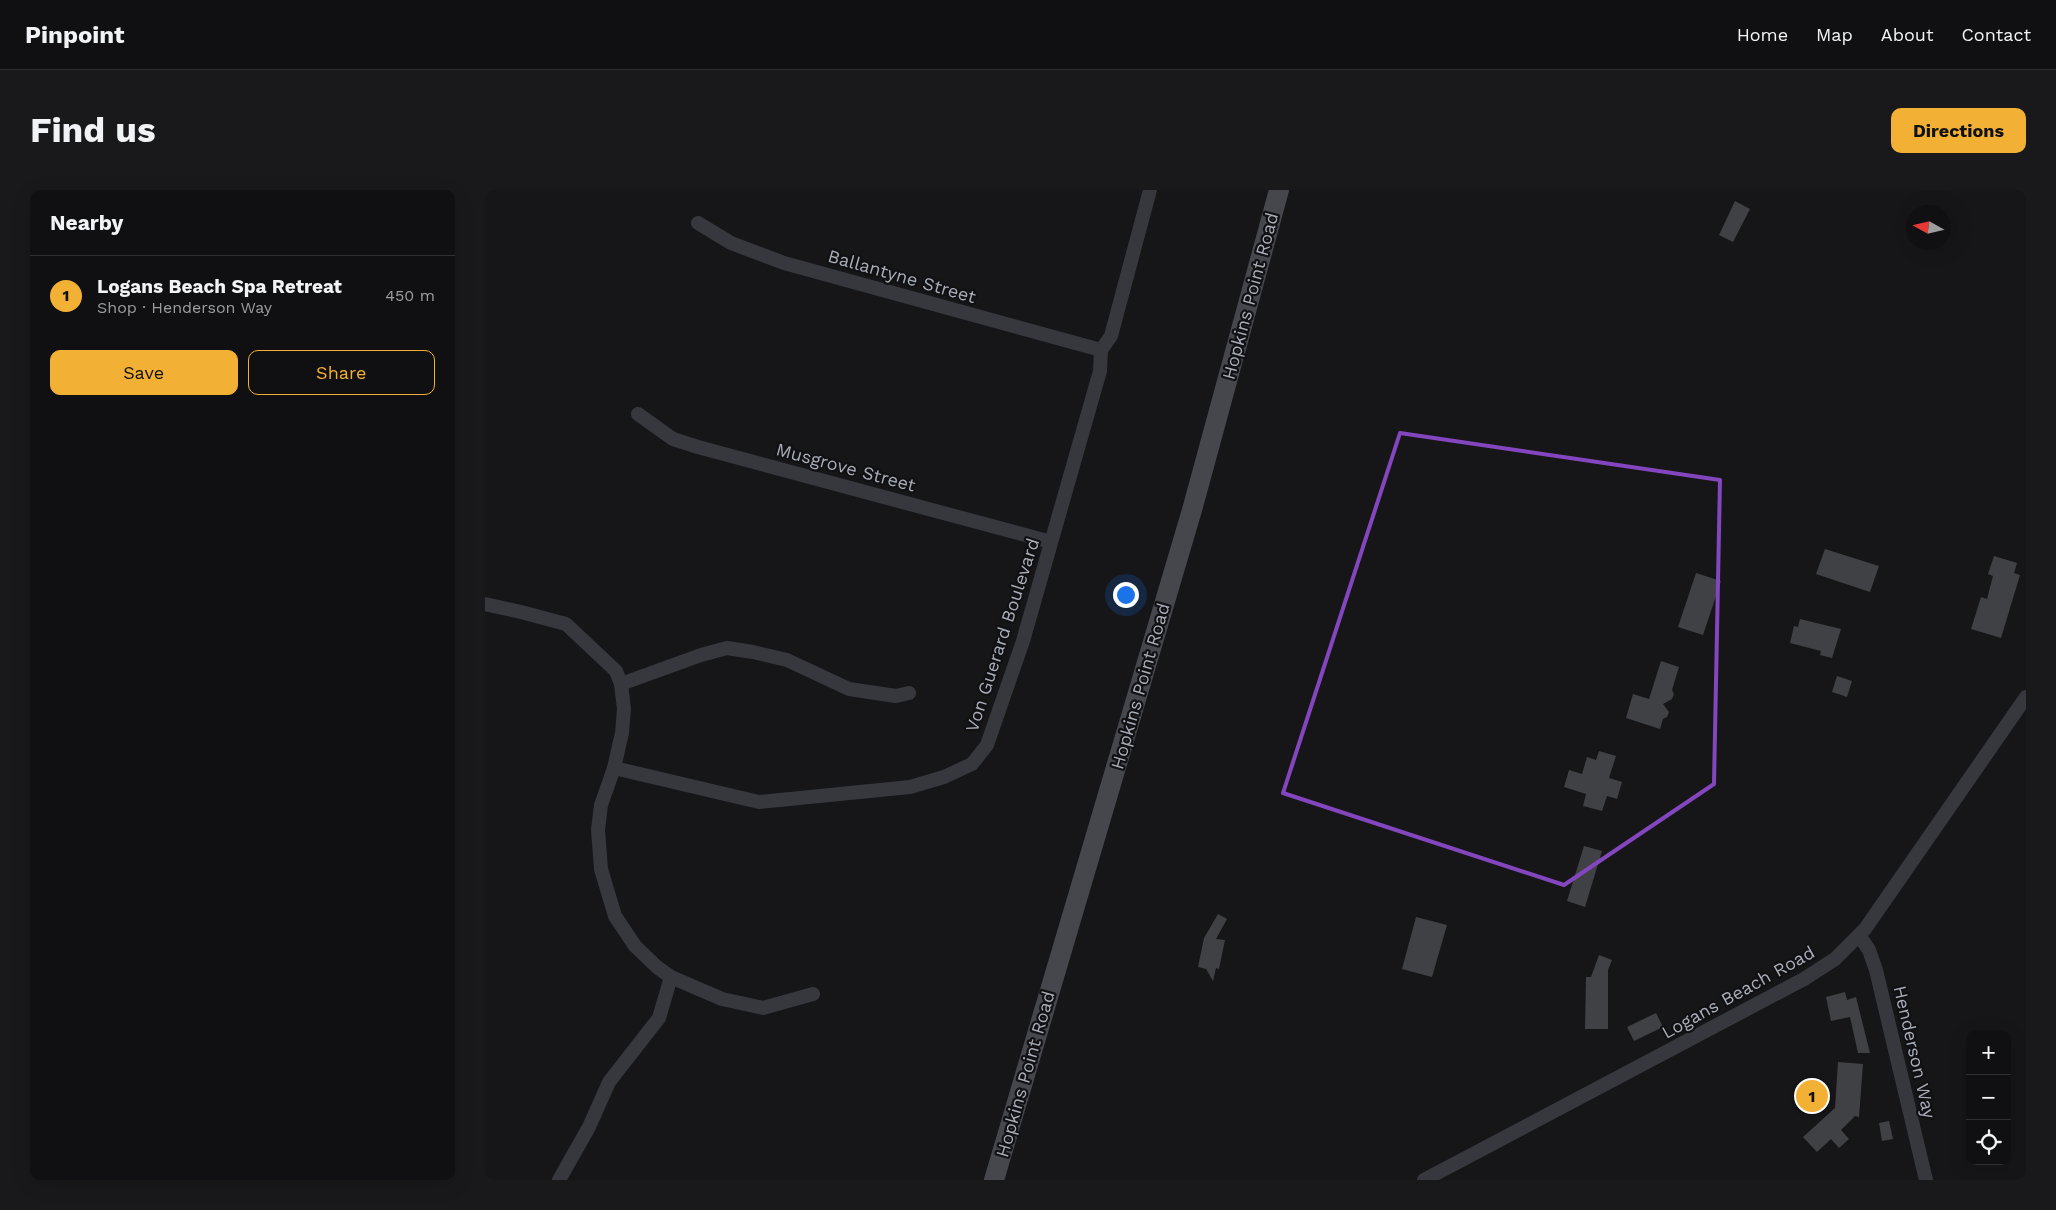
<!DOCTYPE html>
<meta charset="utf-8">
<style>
:root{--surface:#101012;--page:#19191b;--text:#f1f3f6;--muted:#9c9d9f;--line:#303032;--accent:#f2b134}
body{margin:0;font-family:"Work Sans",sans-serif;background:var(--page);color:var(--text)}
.controls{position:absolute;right:15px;bottom:15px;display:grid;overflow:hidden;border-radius:10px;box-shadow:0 5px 20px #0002}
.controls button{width:45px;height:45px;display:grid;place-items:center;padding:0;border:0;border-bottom:1px solid var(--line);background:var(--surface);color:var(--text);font:25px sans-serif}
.compass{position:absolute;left:1421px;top:15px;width:45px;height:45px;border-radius:50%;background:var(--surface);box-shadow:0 5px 20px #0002;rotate:278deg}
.you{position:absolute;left:640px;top:404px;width:18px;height:18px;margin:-12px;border:4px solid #fff;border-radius:50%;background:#1a73e8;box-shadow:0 0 0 8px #1a73e833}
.badge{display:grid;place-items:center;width:32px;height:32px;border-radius:50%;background:var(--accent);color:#111;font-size:16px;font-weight:700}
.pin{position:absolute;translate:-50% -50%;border:2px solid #fff;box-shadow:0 1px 5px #0006}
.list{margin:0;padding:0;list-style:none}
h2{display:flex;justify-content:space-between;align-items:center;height:65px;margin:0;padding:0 20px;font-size:21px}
h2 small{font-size:16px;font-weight:400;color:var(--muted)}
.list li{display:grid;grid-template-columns:32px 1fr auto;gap:15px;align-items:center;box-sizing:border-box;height:80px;padding:0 20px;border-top:1px solid var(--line)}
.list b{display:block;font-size:19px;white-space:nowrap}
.list p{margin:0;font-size:16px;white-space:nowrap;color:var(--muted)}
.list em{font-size:16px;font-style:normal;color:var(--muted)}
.actions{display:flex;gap:10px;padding:15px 20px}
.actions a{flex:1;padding:11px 0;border:1px solid var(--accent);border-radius:10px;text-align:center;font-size:18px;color:var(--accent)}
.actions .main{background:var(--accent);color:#111}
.icon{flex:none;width:28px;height:28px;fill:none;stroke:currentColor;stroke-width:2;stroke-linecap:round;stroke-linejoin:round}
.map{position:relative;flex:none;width:1541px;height:990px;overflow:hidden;border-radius:10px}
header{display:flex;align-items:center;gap:30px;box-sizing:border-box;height:70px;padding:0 25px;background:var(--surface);border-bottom:1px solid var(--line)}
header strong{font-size:24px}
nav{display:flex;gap:28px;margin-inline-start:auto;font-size:18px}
.intro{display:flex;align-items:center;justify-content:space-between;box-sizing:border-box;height:120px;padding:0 30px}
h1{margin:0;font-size:35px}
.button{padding:12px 22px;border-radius:10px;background:var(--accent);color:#111;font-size:18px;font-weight:700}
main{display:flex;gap:30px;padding:0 30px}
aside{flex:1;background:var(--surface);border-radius:10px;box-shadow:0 5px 20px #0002}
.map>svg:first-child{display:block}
</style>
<header>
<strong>Pinpoint</strong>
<nav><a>Home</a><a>Map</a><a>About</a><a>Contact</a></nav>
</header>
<div class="intro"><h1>Find us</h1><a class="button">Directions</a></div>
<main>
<aside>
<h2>Nearby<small></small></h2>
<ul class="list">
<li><span class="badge">1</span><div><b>Logans Beach Spa Retreat</b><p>Shop · Henderson Way</p></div><em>450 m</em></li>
</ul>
<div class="actions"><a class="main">Save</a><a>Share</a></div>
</aside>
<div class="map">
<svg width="1541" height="990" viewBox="0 0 1541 990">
<rect width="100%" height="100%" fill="#161618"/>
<g fill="#404145">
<polygon points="1250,11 1265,19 1248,52 1234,45"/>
<polygon points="1340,359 1394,376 1385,402 1331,384"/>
<polygon points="1509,366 1532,373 1529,383 1535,385 1516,448 1486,439 1496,407 1502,409 1508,386 1503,384"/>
<polygon points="1211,383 1236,391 1218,445 1193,437"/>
<polygon points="1315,429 1356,439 1347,468 1335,465 1336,461 1305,453 1309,436 1313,437"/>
<polygon points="1176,471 1194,477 1187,500 1189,504 1187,509 1178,514 1184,522 1182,527 1178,529 1175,539 1141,528 1148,504 1164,509"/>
<polygon points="1352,486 1367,491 1362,507 1347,502"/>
<polygon points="1114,561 1131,566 1124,588 1137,592 1132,609 1122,606 1117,621 1098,616 1101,604 1079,597 1084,580 1097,584 1102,567 1111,570"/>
<polygon points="1099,656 1117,661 1100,717 1082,711"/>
<polygon points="733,724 742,729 731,749 740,750 734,779 731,778 728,791 721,779 713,777 719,748"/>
<polygon points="931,727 962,735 947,787 917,779"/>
<polygon points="1114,765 1127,770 1123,780 1123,839 1100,839 1101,787 1106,787"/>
<polygon points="1360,802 1362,810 1371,807 1385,863 1373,863 1365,827 1346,831 1341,807"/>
<polygon points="1171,823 1178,837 1149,851 1142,837"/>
<polygon points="1353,872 1378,874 1374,927 1370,926 1356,940 1364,949 1354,958 1346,949 1332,962 1318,947 1350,918"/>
<polygon points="1404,931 1408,949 1397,951 1394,933"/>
</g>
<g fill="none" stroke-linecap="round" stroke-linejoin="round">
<g stroke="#37383d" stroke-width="14">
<polyline points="213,33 246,53 299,73 616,160"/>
<polyline points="153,224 188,249 213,257 566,352"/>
<polyline points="0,414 36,422 81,434 131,481 136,494 139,519 137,543 129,578 116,615 113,640 116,679 130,726 150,756 172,777 186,787 237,809 278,818 328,804"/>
<polyline points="136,494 216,465 242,458 268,462 302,470 364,499 411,506 424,503"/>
<polyline points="129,578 274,612 425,597 459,587 487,574 502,555 538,451 615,181 616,160 626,146 665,0"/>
<polyline points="1374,745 1384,760 1391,780 1441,990"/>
<polyline points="74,990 104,937 124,892 174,828 186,787"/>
<polyline points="939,990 1319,789 1350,769 1380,739 1541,507"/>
</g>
<polyline stroke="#45474d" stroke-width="20" points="509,990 707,320 794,0"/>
</g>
<path fill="none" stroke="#8446be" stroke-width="4" stroke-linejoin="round" d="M915,243L1235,290L1229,594L1079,695L798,603Z"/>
<g text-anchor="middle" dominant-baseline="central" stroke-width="4.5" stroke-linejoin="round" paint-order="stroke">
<g font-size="18" fill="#a8adb8" stroke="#111113">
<text transform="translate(417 86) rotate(16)">Ballantyne Street</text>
<text transform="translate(765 106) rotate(-75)">Hopkins Point Road</text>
<text transform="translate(361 277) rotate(15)">Musgrove Street</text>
<text transform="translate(517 445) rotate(-72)">Von Guerard Boulevard</text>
<text transform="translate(655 496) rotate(-74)">Hopkins Point Road</text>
<text transform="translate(1253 802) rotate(-29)">Logans Beach Road</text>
<text transform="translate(1430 862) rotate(77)">Henderson Way</text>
<text transform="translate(540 884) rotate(-74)">Hopkins Point Road</text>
</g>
</g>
</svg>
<div class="controls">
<button>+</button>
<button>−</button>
<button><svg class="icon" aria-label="locate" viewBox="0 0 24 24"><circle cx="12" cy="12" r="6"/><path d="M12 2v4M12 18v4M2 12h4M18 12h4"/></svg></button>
</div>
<svg class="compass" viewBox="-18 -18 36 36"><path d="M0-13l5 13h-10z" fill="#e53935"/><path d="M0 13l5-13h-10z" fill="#9c9d9f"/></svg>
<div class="you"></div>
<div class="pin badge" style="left:1327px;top:906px">1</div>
</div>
</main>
